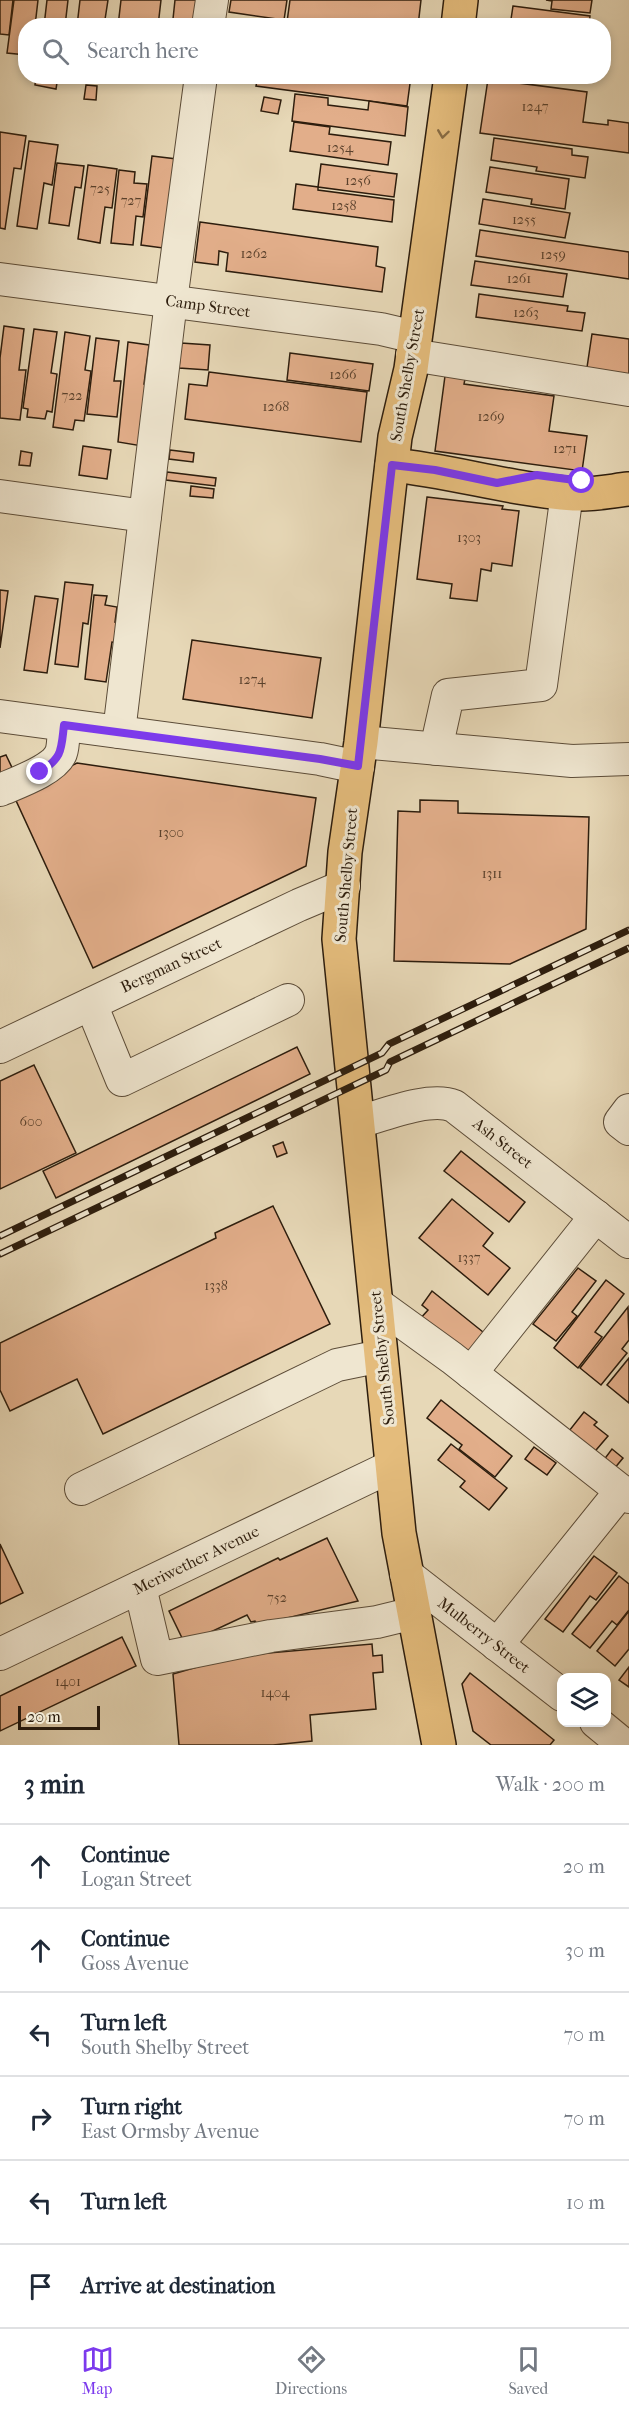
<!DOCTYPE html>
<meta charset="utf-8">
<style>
:root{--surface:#fff;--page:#f2f2f3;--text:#1f2937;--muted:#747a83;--line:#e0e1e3;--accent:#7c3aed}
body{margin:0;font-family:"IM FELL French Canon",serif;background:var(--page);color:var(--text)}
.controls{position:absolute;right:18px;bottom:18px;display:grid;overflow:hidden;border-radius:12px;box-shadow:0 3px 9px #0003}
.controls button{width:54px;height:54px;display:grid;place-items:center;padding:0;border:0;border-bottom:2px solid var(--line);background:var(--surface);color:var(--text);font:30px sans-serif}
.scale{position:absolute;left:18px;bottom:15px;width:82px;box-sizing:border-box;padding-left:6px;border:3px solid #2d1d0d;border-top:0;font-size:16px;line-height:21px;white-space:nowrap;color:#2d1d0d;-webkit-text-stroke:4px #efe6d0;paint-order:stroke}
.stop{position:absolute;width:18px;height:18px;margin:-14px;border:4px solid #7c3aed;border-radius:50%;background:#fff}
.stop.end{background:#7c3aed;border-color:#fff;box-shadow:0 2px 6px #0008}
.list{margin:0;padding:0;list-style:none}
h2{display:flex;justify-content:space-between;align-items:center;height:78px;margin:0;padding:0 24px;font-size:26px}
h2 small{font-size:20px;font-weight:400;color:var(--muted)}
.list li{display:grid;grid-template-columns:39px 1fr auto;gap:18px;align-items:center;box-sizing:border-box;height:84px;padding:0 24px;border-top:2px solid var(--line)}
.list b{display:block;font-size:22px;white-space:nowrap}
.list p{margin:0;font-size:20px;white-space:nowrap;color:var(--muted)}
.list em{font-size:20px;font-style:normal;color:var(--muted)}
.icon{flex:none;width:33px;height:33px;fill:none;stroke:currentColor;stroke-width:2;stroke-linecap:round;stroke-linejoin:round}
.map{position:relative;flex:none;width:629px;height:1745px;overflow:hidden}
.search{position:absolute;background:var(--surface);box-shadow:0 3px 9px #0003;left:18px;right:18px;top:18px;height:66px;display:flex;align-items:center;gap:15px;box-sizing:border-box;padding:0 21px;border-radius:24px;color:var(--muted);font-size:22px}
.sheet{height:582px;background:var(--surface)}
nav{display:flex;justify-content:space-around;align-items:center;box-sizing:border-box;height:84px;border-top:2px solid var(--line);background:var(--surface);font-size:16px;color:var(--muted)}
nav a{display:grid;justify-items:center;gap:3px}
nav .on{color:var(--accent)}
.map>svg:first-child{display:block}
</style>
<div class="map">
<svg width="629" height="1745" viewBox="0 0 629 1745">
<rect width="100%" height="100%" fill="#e7d8b7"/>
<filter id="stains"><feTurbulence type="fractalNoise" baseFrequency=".00333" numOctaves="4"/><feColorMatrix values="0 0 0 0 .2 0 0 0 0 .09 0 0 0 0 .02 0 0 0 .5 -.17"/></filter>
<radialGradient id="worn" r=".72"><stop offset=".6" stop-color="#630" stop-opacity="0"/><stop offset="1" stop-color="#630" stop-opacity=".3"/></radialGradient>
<g fill="#e2ae8a" stroke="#2d1d0d" stroke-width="1.5">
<polygon points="0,0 13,0 9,35 0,34"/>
<polygon points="14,0 38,0 35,26 26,26 26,55 7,53"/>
<polygon points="47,0 68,0 65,26 44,26"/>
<polygon points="80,0 108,0 104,26 77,26"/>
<polygon points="121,0 161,0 158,26 118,26"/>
<polygon points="175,0 208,0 205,23 173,19"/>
<polygon points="231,0 287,0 284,20 229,12"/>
<polygon points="290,0 421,0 418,26 310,26 287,22"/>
<polygon points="546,0 592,0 590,13 551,9 552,1"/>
<polygon points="513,6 590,16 589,25 596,26 510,26"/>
<polygon points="253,19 300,26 252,26"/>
<polygon points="36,76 58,76 56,89 35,85"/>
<polygon points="258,76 411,76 407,106 256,86"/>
<polygon points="488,79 587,92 583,122 608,125 608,120 629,123 629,153 480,133"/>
<polygon points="86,85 97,86 96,100 84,99"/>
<polygon points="295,94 328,98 328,105 368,110 369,101 408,107 405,136 292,121"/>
<polygon points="264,97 281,100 278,114 261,111"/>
<polygon points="294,122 330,127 329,134 391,142 388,165 290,151"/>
<polygon points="0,132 26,136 21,169 14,168 5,229 0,228"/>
<polygon points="494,138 572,149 572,155 588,157 585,178 536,171 537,167 491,160"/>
<polygon points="29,141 58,145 52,185 44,183 37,229 17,226"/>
<polygon points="152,156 185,160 163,248 141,245"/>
<polygon points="57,163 84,166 81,188 75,187 69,226 49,223"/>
<polygon points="321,164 397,174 394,197 318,187"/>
<polygon points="88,165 117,169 112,208 105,207 100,243 78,239"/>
<polygon points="490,167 569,179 565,209 531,204 532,199 486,192"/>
<polygon points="119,170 135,172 134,183 147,184 143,217 136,216 133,245 111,243"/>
<polygon points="296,184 318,187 318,190 394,200 392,222 293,209"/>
<polygon points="483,199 570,213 565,238 479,224"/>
<polygon points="200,222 378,247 376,266 385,268 382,292 226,271 228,253 219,251 218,265 195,262"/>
<polygon points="480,230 629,252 629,279 476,256"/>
<polygon points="475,261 567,274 563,297 471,285"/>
<polygon points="479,294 568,306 567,311 585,313 582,331 476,317"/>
<polygon points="4,326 24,329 19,370 26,370 20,420 0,418 0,358"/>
<polygon points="34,329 57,332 51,373 57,374 52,412 47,411 45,419 27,417 28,409 23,408"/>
<polygon points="65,332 90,336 85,370 91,371 84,421 75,420 73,430 53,427"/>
<polygon points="592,334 629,339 629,379 586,374"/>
<polygon points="96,338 119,341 114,381 121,381 117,417 87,414"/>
<polygon points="128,342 149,345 144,384 155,385 142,446 118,442"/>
<polygon points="181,343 210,345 208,370 179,368"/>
<polygon points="290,353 373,364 369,391 287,380"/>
<polygon points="209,372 367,392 361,442 185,419 189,384 207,386"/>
<polygon points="445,376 465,379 464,384 554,396 549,431 587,436 582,471 435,451"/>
<polygon points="83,446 111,450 107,479 79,475"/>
<polygon points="170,450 194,453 193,462 169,459"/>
<polygon points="21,451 32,453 30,466 19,465"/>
<polygon points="167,472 216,478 215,486 166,480"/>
<polygon points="191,486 214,489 213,498 190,496"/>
<polygon points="427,497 503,506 502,509 519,511 512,566 492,563 491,571 481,569 477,601 450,598 452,584 417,579"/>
<polygon points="65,582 93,585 88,624 83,623 78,667 55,664"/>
<polygon points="0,590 8,591 0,648"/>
<polygon points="94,595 107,596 105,605 117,607 115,622 122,623 119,643 112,642 106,682 85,679"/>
<polygon points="35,596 58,599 47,673 24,670"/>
<polygon points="192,640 321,658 312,718 183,699"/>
<polygon points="6,755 17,778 0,787 0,757"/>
<polygon points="77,763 316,798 306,866 93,968 13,794"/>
<polygon points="420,800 458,801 458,813 589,817 586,929 510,964 394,961 398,811 420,812"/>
<polygon points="297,1047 310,1074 56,1198 43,1171"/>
<polygon points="34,1065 76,1153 0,1189 0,1081"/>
<polygon points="283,1142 287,1153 277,1157 273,1146"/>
<polygon points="461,1151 525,1202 509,1222 444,1171"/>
<polygon points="452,1199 493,1233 483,1246 510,1268 488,1295 419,1238"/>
<polygon points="273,1206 330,1324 103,1434 77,1379 10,1411 0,1390 0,1343 216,1238 215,1233"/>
<polygon points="578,1268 596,1281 572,1312 577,1316 556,1341 533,1324"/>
<polygon points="606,1280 624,1294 595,1332 602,1337 578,1368 554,1348"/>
<polygon points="432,1291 488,1336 469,1359 420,1319 428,1310 422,1305"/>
<polygon points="628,1307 629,1340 622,1349 627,1353 601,1385 580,1368"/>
<polygon points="629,1358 629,1403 607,1385"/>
<polygon points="441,1400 512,1456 495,1477 459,1449 462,1445 427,1418"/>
<polygon points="584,1412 597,1422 594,1425 608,1436 591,1456 565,1436"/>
<polygon points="451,1444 507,1488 489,1510 460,1487 465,1481 438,1460"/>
<polygon points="534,1447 556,1463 547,1475 525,1459"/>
<polygon points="612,1449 623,1458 614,1469 603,1461"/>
<polygon points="327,1538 358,1601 258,1625 255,1621 251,1622 247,1615 185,1644 169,1611 278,1558 280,1560"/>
<polygon points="0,1544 23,1593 0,1604"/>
<polygon points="594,1556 617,1573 596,1600 590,1596 563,1632 545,1619"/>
<polygon points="619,1576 629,1584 629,1610 617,1625 612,1621 590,1648 572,1634"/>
<polygon points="629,1611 629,1649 615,1666 597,1651"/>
<polygon points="122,1637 136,1666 0,1731 0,1696"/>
<polygon points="372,1644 373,1656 382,1655 383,1672 373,1673 376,1709 310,1715 312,1741 273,1745 179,1745 173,1674 235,1656"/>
<polygon points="629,1667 629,1687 619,1680"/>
<polygon points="470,1673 554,1740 550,1745 491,1745 473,1731 462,1684"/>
</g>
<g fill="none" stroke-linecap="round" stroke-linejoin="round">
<g stroke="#5c4c38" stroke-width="34">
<g id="minor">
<polyline points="208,26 212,0"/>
<polyline points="0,279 381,329 415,337"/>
<polyline points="412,355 629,390"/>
<polyline points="0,496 145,516"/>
<polyline points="0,716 320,759 358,767"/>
<polyline points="119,732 171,301 201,76"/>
<polyline points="361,742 572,761 629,759"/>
<polyline points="436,749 448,695 541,685 567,493"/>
<path d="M0,790C16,783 54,770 61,753C64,745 63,733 64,725"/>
<polyline points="91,1004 122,1080 288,1000"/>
<polyline points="0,1047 299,905 344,886"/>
<polyline points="629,1110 620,1122 629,1129"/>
<path d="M359,1122C384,1115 430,1096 454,1106L629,1242"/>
<polyline points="376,1303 452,1358 629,1497"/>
<polyline points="471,1373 596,1216"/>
<polyline points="81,1489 337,1365 381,1356"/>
<polyline points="406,1574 562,1695"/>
<polyline points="140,1587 157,1659 271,1636 377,1622 414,1613"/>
<polyline points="497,1645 621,1491"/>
<polyline points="0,1654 392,1466"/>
<polyline points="596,1722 624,1745"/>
</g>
</g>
<g stroke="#2d1d0d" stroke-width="36">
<g id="major">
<polyline points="458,26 461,0"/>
<path d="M392,465C453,471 512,490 574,494C592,495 611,491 629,489"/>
<polyline points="439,1745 399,1533 339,939 345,852 361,742 388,498 395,437 411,369 451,76"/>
</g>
</g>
<use href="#minor" stroke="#efe6d0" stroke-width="32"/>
<use href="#major" stroke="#e4bc7c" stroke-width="33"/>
<g stroke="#2d1d0d" stroke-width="7">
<g id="rail">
<polyline points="0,1236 382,1053 389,1044 629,930"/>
<polyline points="0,1254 386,1070 390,1062 629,948"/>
</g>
</g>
<use href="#rail" stroke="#efe6d0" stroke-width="4.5" stroke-dasharray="14" stroke-linecap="butt"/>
</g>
<defs><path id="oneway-chevron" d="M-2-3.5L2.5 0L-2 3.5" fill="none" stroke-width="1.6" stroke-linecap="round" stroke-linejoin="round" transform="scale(1.5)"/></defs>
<use stroke="#886c44" href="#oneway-chevron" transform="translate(443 134) rotate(98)"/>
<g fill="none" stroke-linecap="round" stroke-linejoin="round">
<path stroke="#7c3aed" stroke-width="8" d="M40,772C63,757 61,750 64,725L320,759L358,766L392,465L435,470L497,483L537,475L582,481"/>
</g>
<g text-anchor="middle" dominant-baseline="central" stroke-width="6" stroke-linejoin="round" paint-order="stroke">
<g font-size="14" fill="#5a412c">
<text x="535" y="106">1247</text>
<text x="340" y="147">1254</text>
<text x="358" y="180">1256</text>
<text x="100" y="188">725</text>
<text x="131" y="200">727</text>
<text x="344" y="205">1258</text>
<text x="524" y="219">1255</text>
<text x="254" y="253">1262</text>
<text x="553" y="254">1259</text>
<text x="519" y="278">1261</text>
<text x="526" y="312">1263</text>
<text x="343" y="374">1266</text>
<text x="72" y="395">722</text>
<text x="276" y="406">1268</text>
<text x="491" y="416">1269</text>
<text x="565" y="448">1271</text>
<text x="469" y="537">1303</text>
<text x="252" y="679">1274</text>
<text x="171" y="832">1300</text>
<text x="492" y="873">1311</text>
<text x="31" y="1121">600</text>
<text x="469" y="1257">1337</text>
<text x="216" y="1285">1338</text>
<text x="277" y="1597">752</text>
<text x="68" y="1681">1401</text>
<text x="275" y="1692">1404</text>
</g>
<g font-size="16" fill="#2d1d0d" stroke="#efe6d0">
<text transform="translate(208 306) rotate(8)">Camp Street</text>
<text transform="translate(407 375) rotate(-80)">South Shelby Street</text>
<text transform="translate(346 875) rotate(-85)">South Shelby Street</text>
<text transform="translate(171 965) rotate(-25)">Bergman Street</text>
<text transform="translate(503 1143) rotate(38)">Ash Street</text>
<text transform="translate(382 1358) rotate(-96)">South Shelby Street</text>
<text transform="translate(196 1560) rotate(-26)">Meriwether Avenue</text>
<text transform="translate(484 1635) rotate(38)">Mulberry Street</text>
</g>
</g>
<rect width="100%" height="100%" filter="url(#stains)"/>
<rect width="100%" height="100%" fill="url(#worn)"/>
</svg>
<div class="controls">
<button><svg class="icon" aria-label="layers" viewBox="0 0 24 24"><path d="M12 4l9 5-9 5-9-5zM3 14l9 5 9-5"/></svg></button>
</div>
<div class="scale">20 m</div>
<div class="stop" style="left:582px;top:481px"></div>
<div class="stop end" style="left:40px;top:772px"></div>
<div class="search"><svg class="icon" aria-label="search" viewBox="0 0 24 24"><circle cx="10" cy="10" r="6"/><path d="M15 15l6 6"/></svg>Search here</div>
</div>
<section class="sheet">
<h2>3 min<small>Walk · 200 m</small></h2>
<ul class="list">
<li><svg class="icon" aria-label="ahead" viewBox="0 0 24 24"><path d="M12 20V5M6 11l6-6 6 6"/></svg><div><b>Continue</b><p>Logan Street</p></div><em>20 m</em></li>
<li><svg class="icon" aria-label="ahead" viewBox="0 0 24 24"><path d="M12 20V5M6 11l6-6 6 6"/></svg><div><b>Continue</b><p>Goss Avenue</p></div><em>30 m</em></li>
<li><svg class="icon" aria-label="left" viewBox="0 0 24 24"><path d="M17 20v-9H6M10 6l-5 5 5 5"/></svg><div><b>Turn left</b><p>South Shelby Street</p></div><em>70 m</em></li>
<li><svg class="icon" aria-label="right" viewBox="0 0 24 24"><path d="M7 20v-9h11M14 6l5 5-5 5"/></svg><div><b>Turn right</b><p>East Ormsby Avenue</p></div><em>70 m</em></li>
<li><svg class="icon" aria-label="left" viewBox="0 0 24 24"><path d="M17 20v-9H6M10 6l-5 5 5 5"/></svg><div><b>Turn left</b></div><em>10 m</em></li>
<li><svg class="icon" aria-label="arrive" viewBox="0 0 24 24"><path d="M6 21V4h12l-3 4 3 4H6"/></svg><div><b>Arrive at destination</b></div></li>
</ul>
</section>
<nav>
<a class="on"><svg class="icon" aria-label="map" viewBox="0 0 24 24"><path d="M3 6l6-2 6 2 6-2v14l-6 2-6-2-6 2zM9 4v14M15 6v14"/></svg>Map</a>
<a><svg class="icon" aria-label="directions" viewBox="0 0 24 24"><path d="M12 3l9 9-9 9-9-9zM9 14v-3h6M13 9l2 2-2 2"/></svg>Directions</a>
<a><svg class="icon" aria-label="saved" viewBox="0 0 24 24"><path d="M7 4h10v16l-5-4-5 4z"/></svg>Saved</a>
</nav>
